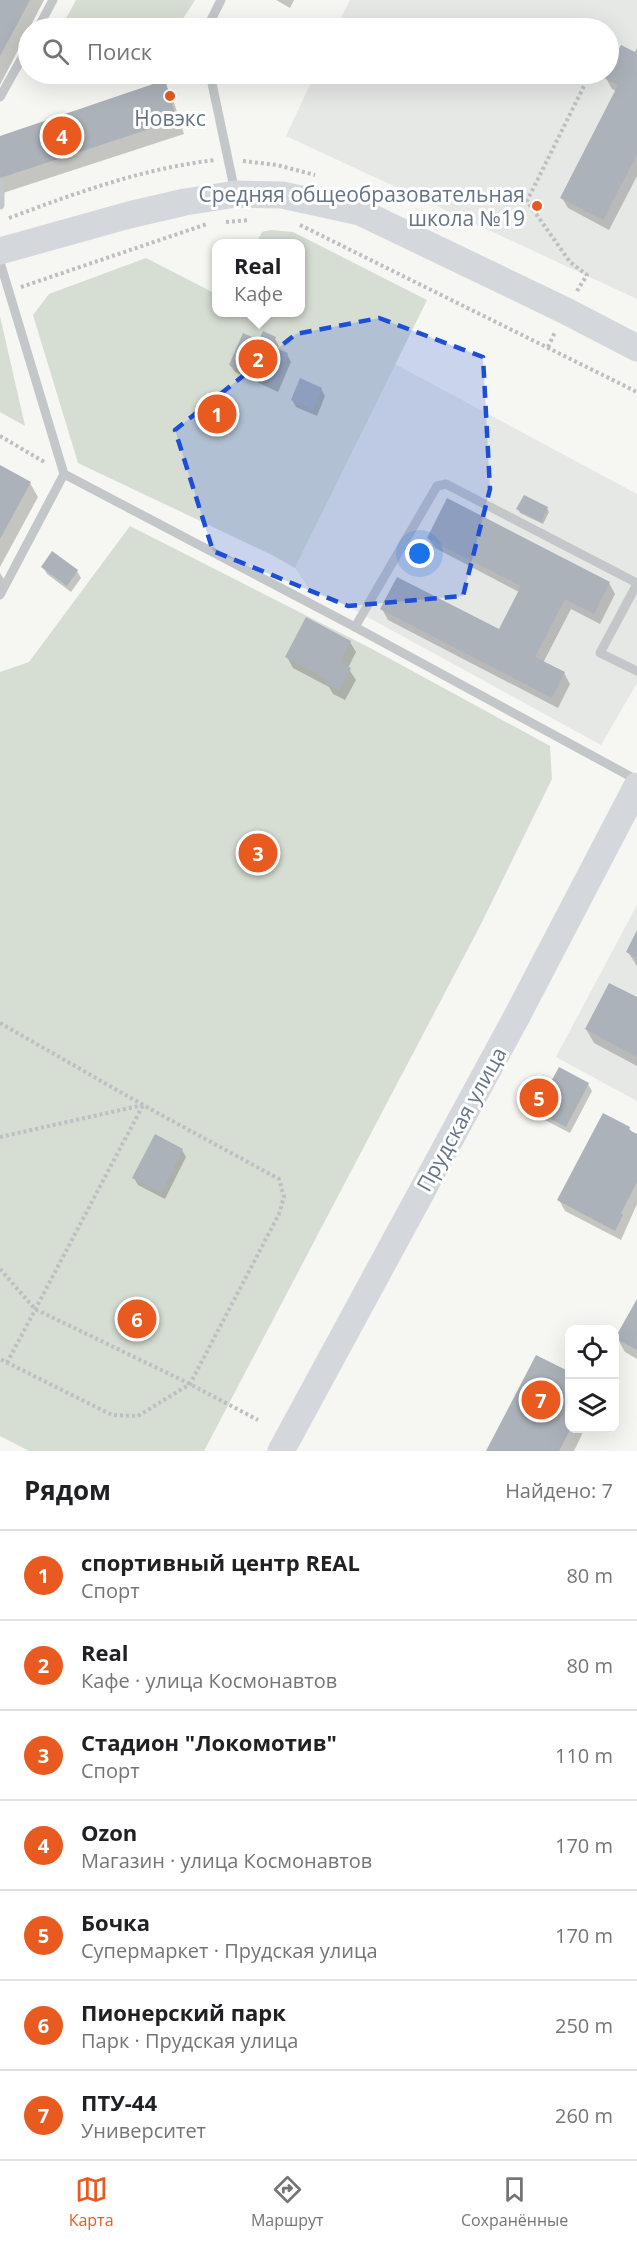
<!DOCTYPE html>
<html lang="ru">
<meta charset="utf-8">
<style>
:root{--surface:#fff;--page:#f6f6f6;--text:#202124;--muted:#757577;--line:#e0e0e0;--accent:#e85a20}
body{margin:0;font-family:"Open Sans",sans-serif;background:var(--page);color:var(--text)}
.controls{position:absolute;right:18px;bottom:18px;display:grid;overflow:hidden;border-radius:12px;box-shadow:0 6px 24px #0002}
.controls button{width:54px;height:54px;display:grid;place-items:center;padding:0;border:0;border-bottom:2px solid var(--line);background:var(--surface);color:var(--text);font:30px sans-serif}
.you{position:absolute;left:420px;top:554px;width:21px;height:21px;margin:-15px;border:4px solid #fff;border-radius:50%;background:#1a73e8;box-shadow:0 0 0 9px #1a73e833}
.badge{display:grid;place-items:center;width:39px;height:39px;border-radius:50%;background:var(--accent);color:#fff;font-size:20px;font-weight:700}
.pin{position:absolute;translate:-50% -50%;border:3px solid #fff;box-shadow:0 2px 6px #0006}
.popup{position:absolute;left:212px;top:239px;width:93px;height:78px;box-sizing:border-box;display:grid;place-content:center;border-radius:12px;background:var(--surface);filter:drop-shadow(0 2px 4px #0005);font-size:20px;white-space:nowrap;color:var(--muted)}
.popup b{font-size:22px;color:var(--text)}
.popup::after{content:'';position:absolute;left:50%;top:100%;margin-left:-12px;border:12px solid transparent;border-top-color:var(--surface)}
.list{margin:0;padding:0;list-style:none}
h2{display:flex;justify-content:space-between;align-items:center;height:78px;margin:0;padding:0 24px;font-size:26px}
h2 small{font-size:20px;font-weight:400;color:var(--muted)}
.list li{display:grid;grid-template-columns:39px 1fr auto;gap:18px;align-items:center;box-sizing:border-box;height:90px;padding:0 24px;border-top:2px solid var(--line)}
.list b{display:block;font-size:22px;white-space:nowrap}
.list p{margin:0;font-size:20px;white-space:nowrap;color:var(--muted)}
.list em{font-size:20px;font-style:normal;color:var(--muted)}
.icon{flex:none;width:33px;height:33px;fill:none;stroke:currentColor;stroke-width:2;stroke-linecap:round;stroke-linejoin:round}
.map{position:relative;flex:none;width:637px;height:1451px;overflow:hidden}
.search{position:absolute;background:var(--surface);box-shadow:0 6px 24px #0002;left:18px;right:18px;top:18px;height:66px;display:flex;align-items:center;gap:15px;box-sizing:border-box;padding:0 21px;border-radius:33px;color:var(--muted);font-size:22px}
.sheet{height:708px;background:var(--surface)}
nav{display:flex;justify-content:space-around;align-items:center;box-sizing:border-box;height:84px;border-top:2px solid var(--line);background:var(--surface);font-size:16px;color:var(--muted)}
nav a{display:grid;justify-items:center;gap:3px}
nav .on{color:var(--accent)}
.map>svg:first-child{display:block}
</style>
<div class="map">
<svg width="637" height="1451" viewBox="0 0 637 1451">
<rect width="100%" height="100%" fill="#f6f6f2"/>
<g fill="#e6e8e6">
<polygon points="350,0 637,0 637,299 286,136 315,74 608,74 608,28 336,28"/>
<polygon points="395,364 637,494 637,683 601,745 362,614 308,587 295,568"/>
<polygon points="637,905 637,1101 556,1057"/>
</g>
<g fill="#d6ddd3">
<polygon points="76,0 195,0 177,28 61,28"/>
<polygon points="271,230 293,232 427,300 295,568 272,555 78,463 33,315 49,294 146,258 216,294 216,312 300,312 300,244 256,243 262,232"/>
<polygon points="0,316 25,426 0,412"/>
<polygon points="130,526 372,649 550,746 552,779 480,926 204,1451 29,1451 0,1436 0,672 29,662"/>
</g>
<g fill="#0003">
<polygon points="0,0 44,0 0,85"/>
<polygon points="276,0 294,0 290,8"/>
<polygon points="637,51 637,176 609,230 568,208 562,198 616,91 612,89 606,78 608,74"/>
<polygon points="164,82 172,96 184,134 0,194 0,137"/>
<polygon points="275,339 279,346 277,350 287,354 291,362 278,392 235,372 230,365 260,342"/>
<polygon points="321,389 325,396 317,416 296,407 292,400"/>
<polygon points="0,467 30,483 38,497 0,567"/>
<polygon points="547,508 549,512 543,524 520,513 518,509"/>
<polygon points="428,538 609,583 615,594 600,624 571,609 543,663 564,673 570,684 558,708 388,620 382,609 499,631 519,592 435,548"/>
<polygon points="43,567 77,571 81,578 71,592 47,574"/>
<polygon points="0,573 4,579 0,586"/>
<polygon points="350,642 356,652 348,668 356,680 345,700 333,694 329,687 293,668 287,657"/>
<polygon points="637,934 637,966 628,952"/>
<polygon points="637,999 637,1066 594,1043 586,1029"/>
<polygon points="588,1084 592,1091 570,1133 541,1118 537,1111"/>
<polygon points="629,1128 632,1132 637,1135 637,1204 621,1240 565,1211 559,1200"/>
<polygon points="182,1150 186,1157 165,1199 138,1185 134,1178"/>
<polygon points="637,1302 637,1359 625,1352 617,1338"/>
<polygon points="570,1428 585,1428 574,1451 488,1451"/>
</g>
<g fill="#abb2b9">
<polygon points="0,0 30,0 0,56"/>
<polygon points="621,45 635,52 637,48 637,154 603,220 560,198 618,85 604,78 608,74 608,69"/>
<polygon points="165,80 177,120 0,178 0,136"/>
<polygon points="263,331 276,337 272,346 288,353 274,385 229,365 243,333 259,340"/>
<polygon points="300,378 322,388 313,410 291,400"/>
<polygon points="0,465 31,482 0,539"/>
<polygon points="524,495 548,507 541,522 516,509"/>
<polygon points="447,498 610,582 594,614 565,599 535,657 565,672 552,698 380,609 397,577 499,629 521,586 427,538"/>
<polygon points="52,551 78,570 67,586 41,567"/>
<polygon points="306,617 351,641 340,662 351,668 339,690 325,683 327,679 285,657"/>
<polygon points="637,930 637,958 626,952"/>
<polygon points="609,983 637,997 637,1057 585,1029"/>
<polygon points="559,1067 589,1083 566,1127 535,1111"/>
<polygon points="603,1113 630,1127 629,1130 637,1134 637,1182 621,1213 623,1215 615,1231 557,1200"/>
<polygon points="155,1134 183,1149 161,1193 132,1178"/>
<polygon points="637,1299 637,1350 615,1338"/>
<polygon points="536,1355 570,1372 571,1428 559,1451 486,1451"/>
</g>
<g fill="none" stroke-linecap="round" stroke-linejoin="round">
<g stroke="#bdbfc1" stroke-width="4" stroke-dasharray="3 3" stroke-linecap="butt">
<polyline points="243,161 277,165 315,175"/>
<path d="M9,218C79,192 141,169 215,160"/>
<polyline points="226,222 249,220"/>
<polyline points="300,225 637,392"/>
<polyline points="21,287 207,224"/>
<polyline points="577,291 587,275 570,262 527,201 590,74"/>
<polyline points="548,347 555,332"/>
<polyline points="0,436 46,463"/>
<polyline points="0,1023 143,1105 279,1179 284,1197 279,1214 190,1384 138,1416 112,1415 0,1359"/>
<polyline points="0,1137 143,1105"/>
<polyline points="0,1269 35,1309 190,1384 258,1420"/>
<polyline points="7,1363 143,1105"/>
</g>
<g stroke="#c3c7ca" stroke-width="9">
<polyline points="38,28 53,0"/>
<polyline points="207,28 221,0"/>
<polyline points="210,74 235,192"/>
<polyline points="0,97 28,47"/>
<polyline points="0,184 0,205"/>
<polyline points="0,262 64,474 0,595"/>
<polyline points="64,474 355,627 637,780"/>
<polyline points="637,584 600,653 637,671"/>
<polyline points="355,627 437,486 446,484 637,583"/>
</g>
<g stroke="#d4d8dc" stroke-width="27">
<polyline points="0,251 129,215 185,202 236,194 282,195 360,212 566,311 637,348"/>
<polyline points="281,1451 517,1016 637,786"/>
</g>
</g>
<path fill="#1d4ed8" fill-opacity="0.2" stroke="#1d4ed8" stroke-width="4.5" stroke-dasharray="12 8" stroke-linejoin="round" d="M379,318L483,357L490,489L463,596L348,606L213,551L175,430L296,334Z"/>
<g fill="#e85a20" stroke="#fff" stroke-width="2">
<circle cx="170" cy="96" r="6"/>
<circle cx="537" cy="206" r="6"/>
</g>
<g text-anchor="middle" dominant-baseline="central" stroke-width="6" stroke-linejoin="round" paint-order="stroke">
<g font-size="21" fill="#647484" stroke="#fff">
<text x="170" y="118">Новэкс</text>
<text x="525" y="194" text-anchor="end">Средняя общеобразовательная<tspan x="525" dy="24">школа №19</tspan></text>
</g>
<g font-size="21" fill="#647484" stroke="#fff">
<text transform="translate(461 1119) rotate(-61)">Прудская улица</text>
</g>
</g>
</svg>
<div class="controls">
<button><svg class="icon" aria-label="locate" viewBox="0 0 24 24"><circle cx="12" cy="12" r="6"/><path d="M12 2v4M12 18v4M2 12h4M18 12h4"/></svg></button>
<button><svg class="icon" aria-label="layers" viewBox="0 0 24 24"><path d="M12 4l9 5-9 5-9-5zM3 14l9 5 9-5"/></svg></button>
</div>
<div class="you"></div>
<div class="pin badge" style="left:217px;top:414px">1</div>
<div class="pin badge" style="left:258px;top:359px">2</div>
<div class="popup"><b>Real</b>Кафе</div>
<div class="pin badge" style="left:258px;top:853px">3</div>
<div class="pin badge" style="left:62px;top:136px">4</div>
<div class="pin badge" style="left:539px;top:1098px">5</div>
<div class="pin badge" style="left:137px;top:1319px">6</div>
<div class="pin badge" style="left:541px;top:1400px">7</div>
<div class="search"><svg class="icon" aria-label="search" viewBox="0 0 24 24"><circle cx="10" cy="10" r="6"/><path d="M15 15l6 6"/></svg>Поиск</div>
</div>
<section class="sheet">
<h2>Рядом<small>Найдено: 7</small></h2>
<ul class="list">
<li><span class="badge">1</span><div><b>спортивный центр REAL</b><p>Спорт</p></div><em>80 m</em></li>
<li><span class="badge">2</span><div><b>Real</b><p>Кафе · улица Космонавтов</p></div><em>80 m</em></li>
<li><span class="badge">3</span><div><b>Стадион &quot;Локомотив&quot;</b><p>Спорт</p></div><em>110 m</em></li>
<li><span class="badge">4</span><div><b>Ozon</b><p>Магазин · улица Космонавтов</p></div><em>170 m</em></li>
<li><span class="badge">5</span><div><b>Бочка</b><p>Супермаркет · Прудская улица</p></div><em>170 m</em></li>
<li><span class="badge">6</span><div><b>Пионерский парк</b><p>Парк · Прудская улица</p></div><em>250 m</em></li>
<li><span class="badge">7</span><div><b>ПТУ-44</b><p>Университет</p></div><em>260 m</em></li>
</ul>
</section>
<nav>
<a class="on"><svg class="icon" aria-label="map" viewBox="0 0 24 24"><path d="M3 6l6-2 6 2 6-2v14l-6 2-6-2-6 2zM9 4v14M15 6v14"/></svg>Карта</a>
<a><svg class="icon" aria-label="directions" viewBox="0 0 24 24"><path d="M12 3l9 9-9 9-9-9zM9 14v-3h6M13 9l2 2-2 2"/></svg>Маршрут</a>
<a><svg class="icon" aria-label="saved" viewBox="0 0 24 24"><path d="M7 4h10v16l-5-4-5 4z"/></svg>Сохранённые</a>
</nav>
